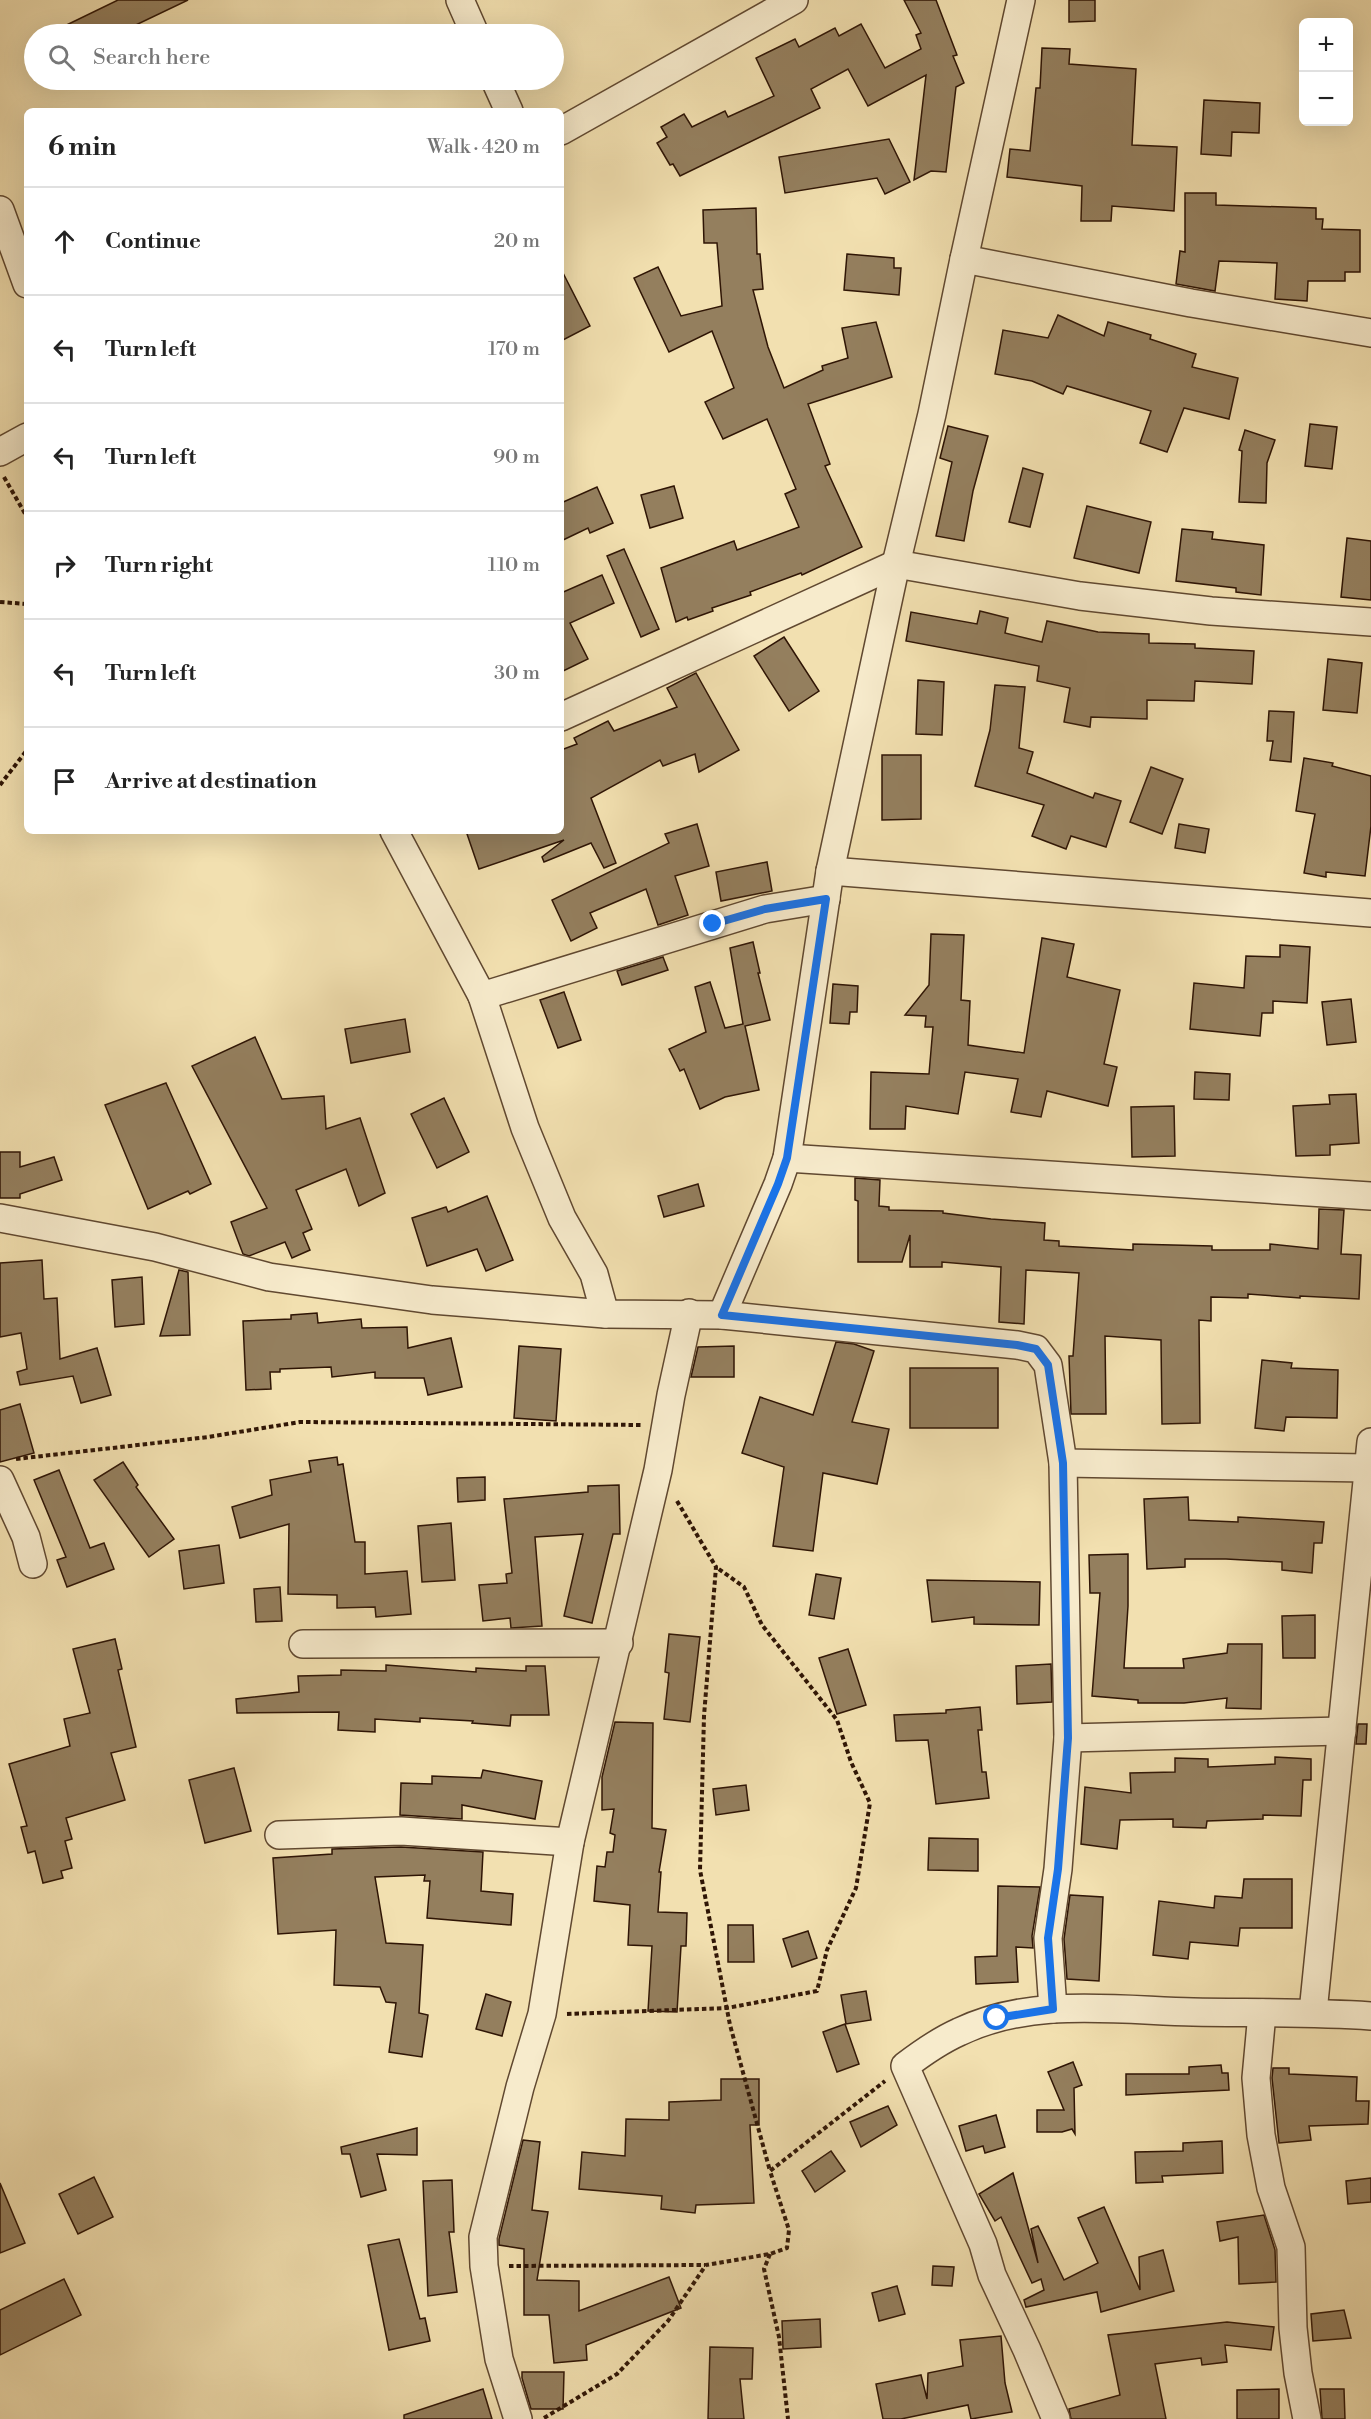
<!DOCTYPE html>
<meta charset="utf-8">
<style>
:root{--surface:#fff;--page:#f2f2f2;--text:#222;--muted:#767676;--line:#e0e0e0}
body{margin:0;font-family:"Libre Bodoni",serif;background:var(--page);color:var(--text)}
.controls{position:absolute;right:18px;top:18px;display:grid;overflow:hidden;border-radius:9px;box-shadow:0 6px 24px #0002}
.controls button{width:54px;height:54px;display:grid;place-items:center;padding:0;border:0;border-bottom:2px solid var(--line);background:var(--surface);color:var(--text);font:30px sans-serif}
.stop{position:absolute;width:18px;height:18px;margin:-14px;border:4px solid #1a73e8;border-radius:50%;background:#fff}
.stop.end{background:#1a73e8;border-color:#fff;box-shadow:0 2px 6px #0008}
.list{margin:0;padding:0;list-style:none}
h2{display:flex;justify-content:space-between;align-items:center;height:78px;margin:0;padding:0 24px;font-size:26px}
h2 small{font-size:20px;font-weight:400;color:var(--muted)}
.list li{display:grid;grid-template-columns:39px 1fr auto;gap:18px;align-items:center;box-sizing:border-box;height:108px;padding:0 24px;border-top:2px solid var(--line)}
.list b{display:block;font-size:22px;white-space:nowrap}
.list em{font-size:20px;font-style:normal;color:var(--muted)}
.icon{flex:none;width:33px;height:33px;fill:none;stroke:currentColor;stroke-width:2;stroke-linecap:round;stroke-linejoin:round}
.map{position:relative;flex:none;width:1371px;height:2419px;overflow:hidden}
.search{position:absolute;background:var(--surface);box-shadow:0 6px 24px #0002;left:24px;top:24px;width:540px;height:66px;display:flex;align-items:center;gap:15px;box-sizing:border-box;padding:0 21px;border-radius:33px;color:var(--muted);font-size:22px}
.panel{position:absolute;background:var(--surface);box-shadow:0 6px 24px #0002;left:24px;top:108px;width:540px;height:726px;border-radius:9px}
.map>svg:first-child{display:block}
</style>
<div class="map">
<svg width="1371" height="2419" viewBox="0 0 1371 2419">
<rect width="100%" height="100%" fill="#f2e0b0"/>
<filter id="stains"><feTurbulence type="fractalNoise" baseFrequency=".00333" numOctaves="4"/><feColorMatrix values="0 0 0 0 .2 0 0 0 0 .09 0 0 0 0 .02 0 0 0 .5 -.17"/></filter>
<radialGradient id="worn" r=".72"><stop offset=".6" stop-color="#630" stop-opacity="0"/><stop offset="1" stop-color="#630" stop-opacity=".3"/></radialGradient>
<g fill="#947f5e" stroke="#2f1505" stroke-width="1.5">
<polygon points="118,0 188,0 117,34 48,34"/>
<polygon points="904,0 936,0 957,55 953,56 964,83 956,87 946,172 931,171 914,180 926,75 868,106 848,69 811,89 820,108 680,176 673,164 670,165 657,143 667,137 661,127 684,114 692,127 725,111 728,117 774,96 756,58 795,39 799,47 835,28 839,36 861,24 885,68 921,49 916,35 921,33"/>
<polygon points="1069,0 1095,0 1095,21 1069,22"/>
<polygon points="1042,48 1070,49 1069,64 1136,69 1132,145 1177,147 1174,211 1112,206 1111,221 1081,221 1082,186 1007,177 1010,149 1030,151 1036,88 1040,88"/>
<polygon points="1204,100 1260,103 1259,133 1232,132 1231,156 1201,154"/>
<polygon points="889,139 910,182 885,194 877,178 785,193 779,157"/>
<polygon points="1185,193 1216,193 1216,205 1316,208 1316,219 1323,219 1322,229 1360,230 1360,272 1345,272 1345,281 1308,281 1307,301 1275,299 1277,263 1219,261 1215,291 1176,284 1180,251 1185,252"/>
<polygon points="756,208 757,254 760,254 763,289 753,290 768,347 784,388 823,370 822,366 848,358 842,328 876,322 892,377 808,404 830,464 825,466 862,547 802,575 801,573 750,592 751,595 712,608 713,611 688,620 687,617 676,622 661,568 734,541 737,550 799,527 785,494 796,489 767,419 723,439 705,402 734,388 712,331 669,352 634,278 658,267 681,316 722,306 717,243 704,243 703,210"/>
<polygon points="847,254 894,258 894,268 901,268 899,295 844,290"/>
<polygon points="561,269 590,326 561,341"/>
<polygon points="1058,315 1104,336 1108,322 1151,335 1150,339 1196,354 1192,367 1238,378 1229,419 1184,408 1167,452 1140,443 1151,411 1067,386 1063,394 1032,381 995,374 1003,330 1048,338"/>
<polygon points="1310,424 1337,427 1332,469 1305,466"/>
<polygon points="948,426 988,436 973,491 964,541 936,536 952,462 940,458"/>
<polygon points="1245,430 1275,440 1267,463 1266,503 1239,502 1242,451 1239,450"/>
<polygon points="1023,468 1043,474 1030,527 1009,522"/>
<polygon points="674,486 683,518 650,528 641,495"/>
<polygon points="597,487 613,523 590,533 588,528 561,541 561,503"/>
<polygon points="1087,506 1151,522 1139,573 1074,558"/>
<polygon points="1182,529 1213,532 1212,539 1264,545 1261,595 1236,592 1236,588 1176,581"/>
<polygon points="1347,538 1371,541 1371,600 1341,597"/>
<polygon points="624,549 659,629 641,637 607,556"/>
<polygon points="602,575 614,603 570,623 588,659 561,672 561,593"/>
<polygon points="980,611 1008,618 1005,633 1042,642 1047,621 1098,632 1149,634 1149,643 1195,644 1195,648 1254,651 1252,684 1195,681 1194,701 1147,700 1147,719 1091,717 1090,727 1064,722 1070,688 1037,681 1039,666 906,641 911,612 977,624"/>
<polygon points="784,637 819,691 789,711 754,656"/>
<polygon points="1328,659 1362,663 1357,713 1323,710"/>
<polygon points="696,673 739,750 699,772 695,754 663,766 660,760 591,798 616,863 604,868 591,843 544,862 542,857 564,840 479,869 466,831 561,831 561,750 577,744 574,738 608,721 614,731 677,707 667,688"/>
<polygon points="918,680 944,682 942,735 916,734"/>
<polygon points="995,685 1025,687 1019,748 1033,752 1027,773 1093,798 1095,793 1121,801 1106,847 1071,836 1066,849 1032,836 1044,805 975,786 990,730"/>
<polygon points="1269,711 1294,712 1291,762 1270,760 1273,741 1267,741"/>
<polygon points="882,755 921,755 921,819 882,820"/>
<polygon points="1304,758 1333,763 1332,766 1371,776 1371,826 1365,876 1326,872 1326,877 1304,873 1315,814 1296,811"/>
<polygon points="1151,767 1183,779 1162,834 1130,822"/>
<polygon points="697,824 709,866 675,876 688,915 658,925 646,889 590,913 597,928 571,941 552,900 669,843 665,834"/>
<polygon points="1179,824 1209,829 1205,853 1175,848"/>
<polygon points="767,862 772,891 721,901 716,872"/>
<polygon points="931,934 964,935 961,1000 970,1001 968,1045 1024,1053 1042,938 1074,944 1067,977 1120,990 1104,1064 1117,1067 1108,1106 1047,1091 1041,1117 1011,1112 1018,1079 965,1072 958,1114 906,1106 905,1129 870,1129 871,1072 929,1074 933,1027 925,1027 926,1016 905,1015 929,985"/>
<polygon points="753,942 760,973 758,973 770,1020 745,1026 759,1090 725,1097 700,1109 684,1069 680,1071 669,1049 706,1032 695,987 710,982 725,1028 743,1024 730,948"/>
<polygon points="1280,945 1310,947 1307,1003 1273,1001 1273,1013 1262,1013 1260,1036 1190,1029 1194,983 1244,988 1246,956 1280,957"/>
<polygon points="663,957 668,970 622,985 617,971"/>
<polygon points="833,984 858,986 857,1012 850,1012 849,1024 830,1023"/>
<polygon points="564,992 581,1040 558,1048 540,1000"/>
<polygon points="1351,999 1356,1042 1327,1045 1322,1002"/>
<polygon points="405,1019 410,1052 351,1063 345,1029"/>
<polygon points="255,1037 282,1099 324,1096 326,1129 360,1118 385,1193 359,1206 346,1169 296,1190 312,1229 303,1233 310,1250 292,1258 285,1242 249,1256 243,1254 231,1222 267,1208 192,1066"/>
<polygon points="1195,1072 1230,1074 1229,1100 1194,1099"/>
<polygon points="166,1083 211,1184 190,1194 188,1191 148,1209 105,1105"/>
<polygon points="1356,1094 1359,1143 1330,1145 1330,1155 1296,1156 1293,1106 1330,1104 1329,1095"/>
<polygon points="444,1098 469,1152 437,1168 411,1114"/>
<polygon points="1174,1106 1175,1156 1132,1157 1131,1107"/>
<polygon points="0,1152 20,1152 20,1167 54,1157 62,1180 20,1194 20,1198 0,1198"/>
<polygon points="855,1178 880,1180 879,1206 889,1207 889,1210 943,1211 943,1213 991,1219 1045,1223 1044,1240 1059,1241 1059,1246 1133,1250 1133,1244 1212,1246 1212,1250 1270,1250 1270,1244 1318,1249 1319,1209 1344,1210 1341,1254 1361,1255 1359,1299 1300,1296 1300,1298 1248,1294 1248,1298 1211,1297 1211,1321 1199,1320 1200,1423 1162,1424 1161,1340 1105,1336 1106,1414 1071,1414 1069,1356 1073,1356 1079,1273 1026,1270 1024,1324 999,1322 1001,1267 942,1262 942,1267 910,1267 910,1235 902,1262 858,1262 858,1201 855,1200"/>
<polygon points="698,1184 704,1206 664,1217 658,1196"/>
<polygon points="487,1196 513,1260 486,1271 477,1249 427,1266 412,1218 446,1207 448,1212"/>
<polygon points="42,1260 44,1299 57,1298 60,1359 97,1348 111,1395 81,1403 73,1376 20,1385 17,1372 27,1369 21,1333 0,1337 0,1263"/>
<polygon points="179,1270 188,1272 190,1335 160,1336"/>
<polygon points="142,1277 144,1324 115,1327 112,1280"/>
<polygon points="317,1313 318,1323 361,1319 362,1328 407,1327 408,1348 451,1338 462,1387 428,1395 424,1378 375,1378 375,1372 332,1377 331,1367 280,1369 280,1372 270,1372 271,1389 246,1390 243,1321 291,1319 291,1315"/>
<polygon points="836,1342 854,1344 874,1351 852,1422 889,1429 877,1484 823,1473 813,1551 773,1546 784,1467 742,1453 760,1397 813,1415"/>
<polygon points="519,1346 561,1349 556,1421 514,1418"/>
<polygon points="734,1346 734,1377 691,1377 698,1347"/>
<polygon points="1262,1360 1292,1363 1291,1368 1338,1370 1337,1418 1286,1417 1284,1431 1255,1428"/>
<rect x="910" y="1368" width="88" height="60"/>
<polygon points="20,1404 34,1453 0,1462 0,1410"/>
<polygon points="337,1457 338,1465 343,1464 355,1542 365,1542 365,1574 407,1571 411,1614 376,1617 375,1607 337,1608 337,1595 288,1594 289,1524 240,1538 232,1507 272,1495 270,1480 311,1472 309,1461"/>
<polygon points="123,1462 138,1485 136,1487 174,1539 149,1557 94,1480"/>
<polygon points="59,1470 90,1548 104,1543 114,1569 67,1587 57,1560 66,1557 34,1480"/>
<polygon points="485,1477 485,1500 458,1502 457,1478"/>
<polygon points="619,1485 620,1534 613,1534 592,1623 564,1616 583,1534 535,1537 542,1626 511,1628 510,1618 483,1621 479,1585 507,1583 506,1574 512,1573 504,1499 588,1492 588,1486"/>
<polygon points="1188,1497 1189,1520 1238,1522 1238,1517 1324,1522 1322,1543 1314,1543 1312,1573 1282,1570 1282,1562 1226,1559 1185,1559 1185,1567 1147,1569 1144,1499"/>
<polygon points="451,1523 455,1580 422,1582 418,1526"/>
<polygon points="219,1545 224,1583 184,1589 179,1551"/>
<polygon points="1128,1554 1128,1606 1124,1668 1184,1668 1183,1659 1227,1653 1228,1644 1262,1644 1261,1709 1226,1708 1227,1698 1184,1703 1138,1703 1138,1700 1092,1696 1100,1593 1090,1593 1089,1555"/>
<polygon points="816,1574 841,1578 834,1619 809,1615"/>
<polygon points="927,1580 1040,1582 1039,1625 974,1624 974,1617 932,1622"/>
<polygon points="280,1587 282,1621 256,1622 254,1589"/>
<polygon points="1315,1615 1315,1658 1283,1658 1282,1616"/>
<polygon points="669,1634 700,1637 690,1722 664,1719 669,1673 665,1672"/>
<polygon points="115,1639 122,1669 118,1670 136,1747 111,1753 125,1800 66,1818 72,1839 65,1841 72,1868 61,1871 63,1878 43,1883 35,1851 28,1853 21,1827 27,1826 9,1764 70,1746 64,1719 90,1713 73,1649"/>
<polygon points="848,1649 866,1705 837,1714 819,1658"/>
<polygon points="1051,1664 1052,1702 1017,1704 1016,1666"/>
<polygon points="386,1665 476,1672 476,1668 526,1671 526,1666 545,1666 549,1715 511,1715 510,1726 472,1723 473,1721 420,1718 420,1722 375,1719 375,1732 338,1730 339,1712 237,1713 236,1699 299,1692 298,1676 341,1675 341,1670 386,1671"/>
<polygon points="980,1707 982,1730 978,1730 982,1772 986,1772 989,1798 936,1804 928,1740 896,1741 894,1715 946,1713 946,1710"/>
<polygon points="615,1722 653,1723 652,1828 666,1830 659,1872 661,1872 658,1912 687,1913 686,1946 681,1946 677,2012 648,2011 652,1946 628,1945 630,1905 594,1901 597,1866 605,1867 607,1852 613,1852 615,1835 610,1833 614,1809 602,1810 602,1777"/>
<polygon points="1358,1724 1367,1724 1366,1744 1356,1744"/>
<polygon points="1275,1757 1311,1759 1311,1780 1303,1780 1301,1816 1263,1815 1263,1819 1207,1821 1206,1828 1173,1827 1173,1819 1120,1820 1117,1849 1081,1844 1085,1787 1131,1793 1130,1773 1175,1772 1175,1758 1208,1759 1208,1767 1275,1764"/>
<polygon points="234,1768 251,1831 205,1843 189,1780"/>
<polygon points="483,1770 542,1781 535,1819 462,1805 462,1819 400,1815 401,1783 432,1784 432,1776 481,1778"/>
<polygon points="746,1785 749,1810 716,1815 713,1789"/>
<polygon points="929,1838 978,1839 978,1871 928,1870"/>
<polygon points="401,1847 483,1852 481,1891 513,1894 511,1925 427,1918 430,1881 424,1881 425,1875 375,1877 386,1943 423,1945 419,2013 428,2015 422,2057 389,2052 396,2003 386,2002 380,1987 334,1985 336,1930 278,1934 273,1858 332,1854 332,1849"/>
<polygon points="1244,1879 1292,1879 1292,1928 1240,1928 1238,1946 1190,1942 1188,1959 1153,1955 1159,1901 1214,1908 1215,1896 1242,1898"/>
<polygon points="998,1886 1040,1887 1032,1936 1033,1948 1016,1947 1018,1982 976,1984 975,1957 997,1956"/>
<polygon points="1070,1895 1103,1897 1099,1981 1067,1979 1064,1939"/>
<polygon points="728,1925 753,1925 754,1962 728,1962"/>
<polygon points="808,1931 817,1958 792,1967 783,1939"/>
<polygon points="866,1991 871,2020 846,2024 841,1995"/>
<polygon points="486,1994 511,2002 502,2036 476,2029"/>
<polygon points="845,2024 859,2064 837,2072 823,2032"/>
<polygon points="1073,2062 1082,2085 1074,2088 1075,2134 1072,2129 1062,2132 1037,2132 1037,2110 1064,2110 1048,2072"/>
<polygon points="1221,2065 1222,2073 1228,2073 1229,2090 1126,2095 1126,2074 1189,2074 1189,2067"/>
<polygon points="1273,2068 1289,2068 1289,2074 1357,2077 1356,2101 1369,2101 1368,2124 1309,2126 1311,2140 1279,2143 1272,2078"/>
<polygon points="721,2079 759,2079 759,2125 750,2125 754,2203 696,2205 695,2213 661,2209 662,2196 579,2189 582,2152 625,2156 626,2119 669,2120 669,2102 721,2100"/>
<polygon points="888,2106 897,2125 861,2147 850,2122"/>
<polygon points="996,2115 1005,2147 985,2153 983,2146 966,2151 959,2126"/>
<polygon points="417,2128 417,2155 377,2154 386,2190 361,2197 350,2154 342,2154 341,2147"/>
<polygon points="523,2140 540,2142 532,2210 548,2212 537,2280 579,2281 579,2311 669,2277 681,2308 586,2345 587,2360 554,2363 549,2315 524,2315 524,2249 499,2245 499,2239"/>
<polygon points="1222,2141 1223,2173 1162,2176 1163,2182 1136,2183 1135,2152 1183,2151 1183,2143"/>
<polygon points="831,2151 845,2171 815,2192 802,2171"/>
<polygon points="1013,2173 1038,2263 1031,2229 1038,2226 1064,2280 1098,2263 1078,2218 1104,2207 1140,2290 1139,2257 1163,2250 1174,2291 1101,2312 1097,2292 1026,2307 1024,2300 1044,2290 1041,2279 1032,2283 1001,2217 995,2221 979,2194"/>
<polygon points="94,2177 113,2217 78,2234 59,2194"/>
<polygon points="1371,2178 1371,2202 1348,2204 1346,2181"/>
<polygon points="452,2180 454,2232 449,2232 457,2292 428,2296 423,2181"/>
<polygon points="0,2183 25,2243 0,2253"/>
<polygon points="1264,2215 1275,2250 1276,2282 1239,2284 1238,2237 1220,2241 1217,2222"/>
<polygon points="399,2239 420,2319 425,2318 430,2341 389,2350 368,2245"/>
<polygon points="933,2266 954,2267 952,2286 932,2285"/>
<polygon points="64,2279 81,2315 0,2355 0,2310"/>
<polygon points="897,2286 905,2314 879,2321 872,2293"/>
<polygon points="1344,2310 1351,2338 1313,2341 1311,2314"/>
<polygon points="820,2319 821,2347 783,2349 782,2321"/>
<polygon points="1227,2322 1274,2327 1271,2350 1225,2345 1227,2362 1202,2365 1201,2358 1155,2364 1166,2419 1071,2419 1069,2409 1120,2395 1108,2335"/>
<polygon points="1001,2336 1005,2383 1012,2412 971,2419 968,2405 901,2419 883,2419 876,2384 921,2375 927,2399 928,2373 963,2366 960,2340"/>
<polygon points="710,2347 753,2348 752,2379 740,2379 744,2419 708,2419"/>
<polygon points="522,2372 564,2372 563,2409 531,2409 522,2378"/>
<polygon points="483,2389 492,2419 404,2419 404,2415"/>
<polygon points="1279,2389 1279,2419 1237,2419 1237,2390"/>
<polygon points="1320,2389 1344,2389 1345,2419 1322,2419"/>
</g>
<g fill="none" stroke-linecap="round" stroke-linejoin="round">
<g stroke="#604830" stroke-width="30">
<g id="minor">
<polyline points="460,0 475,34"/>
<polyline points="495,80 509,111"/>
<polyline points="561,131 794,0"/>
<polyline points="0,210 27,284"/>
<polyline points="964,259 1191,303 1371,333"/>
<polyline points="0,452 27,437"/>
<polyline points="561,717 896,564 1080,596 1211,611 1371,622"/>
<polyline points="394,831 482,996 765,909 826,899"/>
<polyline points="830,871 1371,913"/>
<polyline points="482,996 525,1128 562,1218 594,1274 605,1314"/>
<polyline points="787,1158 1371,1196"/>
<polyline points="0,1218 155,1247 269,1277 432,1300 605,1314 722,1315 1017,1345 1036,1349 1048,1365 1063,1463 1068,1738 1058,1869 1048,1938 1053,2009"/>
<polyline points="722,1315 778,1184 787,1158 830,871 896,564 932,414 964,259 1021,0"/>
<polyline points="1063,1463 1368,1468"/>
<polyline points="0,1480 26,1537 33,1564"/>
<polyline points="303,1644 619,1643"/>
<polyline points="1068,1738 1342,1731"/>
<polyline points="279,1835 401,1831 570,1842"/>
<polyline points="1313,2012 1371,1442"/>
<polyline points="1262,2013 1256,2078 1261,2135 1271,2188 1291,2247 1293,2328 1298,2373 1307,2419"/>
<polyline points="518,2419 499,2359 484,2266 483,2237 520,2087 542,2014 570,1842 658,1470 671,1395 689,1313"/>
<path d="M1056,2419L1027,2350L992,2275L983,2244L905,2066C922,2053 939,2041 959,2032C1031,1997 1116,2010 1193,2012C1252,2013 1312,2012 1371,2016"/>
</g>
</g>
<g stroke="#2f1505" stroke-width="4" stroke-dasharray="4.5 3" stroke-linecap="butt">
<polyline points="4,477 27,517"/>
<polyline points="0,602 27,604"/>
<polyline points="0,785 27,750"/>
<polyline points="16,1459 208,1437 300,1422 642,1425"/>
<polyline points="677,1501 716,1567 704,1716 700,1870 730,2025 770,2171"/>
<polyline points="567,2014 727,2008 817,1991 827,1950 856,1888 870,1803 851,1762 837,1720 762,1625 744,1587 716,1567"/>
<polyline points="770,2254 764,2269 779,2337 788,2419"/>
<polyline points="509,2266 705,2265"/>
<polyline points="544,2418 617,2374 668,2321 706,2265 770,2254 787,2248 789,2230 770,2171 885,2081"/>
</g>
<use href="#minor" stroke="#f7ebcc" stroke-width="27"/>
</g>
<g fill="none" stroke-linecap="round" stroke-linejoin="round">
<polyline stroke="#1a73e8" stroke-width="8" points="713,924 765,909 826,899 787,1158 778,1184 722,1315 1017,1345 1036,1349 1048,1365 1063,1463 1068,1738 1058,1869 1048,1938 1053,2009 997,2018"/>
</g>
<rect width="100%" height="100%" filter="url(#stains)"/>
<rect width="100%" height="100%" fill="url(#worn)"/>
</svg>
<div class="controls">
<button>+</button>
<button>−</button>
</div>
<div class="stop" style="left:997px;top:2018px"></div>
<div class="stop end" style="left:713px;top:924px"></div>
<div class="search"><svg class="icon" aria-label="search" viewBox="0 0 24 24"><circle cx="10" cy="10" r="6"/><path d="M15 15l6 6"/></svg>Search here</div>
<section class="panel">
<h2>6 min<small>Walk · 420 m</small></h2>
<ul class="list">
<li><svg class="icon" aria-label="ahead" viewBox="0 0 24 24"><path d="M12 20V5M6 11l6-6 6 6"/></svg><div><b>Continue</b></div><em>20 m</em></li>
<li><svg class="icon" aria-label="left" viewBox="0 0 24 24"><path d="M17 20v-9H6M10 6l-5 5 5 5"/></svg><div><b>Turn left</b></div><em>170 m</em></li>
<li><svg class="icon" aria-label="left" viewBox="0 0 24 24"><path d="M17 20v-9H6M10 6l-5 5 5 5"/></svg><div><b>Turn left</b></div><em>90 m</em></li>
<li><svg class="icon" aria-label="right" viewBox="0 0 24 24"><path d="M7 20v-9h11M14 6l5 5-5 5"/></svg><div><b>Turn right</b></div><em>110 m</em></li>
<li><svg class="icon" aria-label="left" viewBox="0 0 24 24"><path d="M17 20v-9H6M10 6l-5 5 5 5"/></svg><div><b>Turn left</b></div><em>30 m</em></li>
<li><svg class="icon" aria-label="arrive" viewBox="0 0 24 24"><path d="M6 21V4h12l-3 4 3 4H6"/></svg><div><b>Arrive at destination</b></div></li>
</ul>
</section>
</div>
